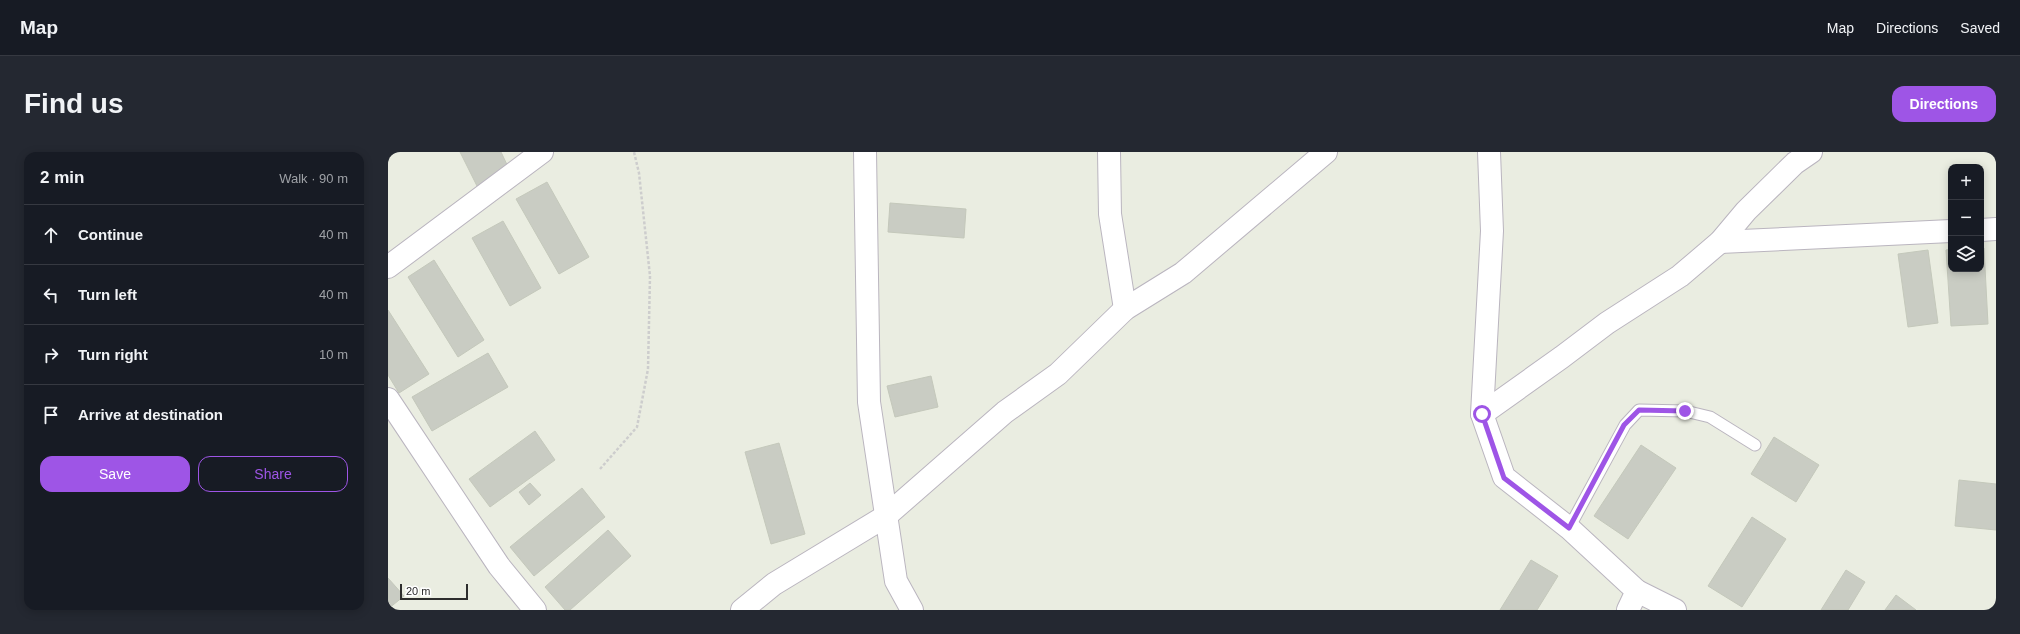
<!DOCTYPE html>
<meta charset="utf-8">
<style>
:root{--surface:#171b24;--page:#242831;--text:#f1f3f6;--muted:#9ea1a6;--line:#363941;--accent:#9e55e6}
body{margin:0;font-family:Helvetica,sans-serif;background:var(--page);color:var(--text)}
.controls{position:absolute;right:12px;top:12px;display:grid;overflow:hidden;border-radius:8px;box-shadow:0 2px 10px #0003}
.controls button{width:36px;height:36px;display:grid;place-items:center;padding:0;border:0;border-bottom:1px solid var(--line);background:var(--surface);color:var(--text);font:20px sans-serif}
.scale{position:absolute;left:12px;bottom:10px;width:68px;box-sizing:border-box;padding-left:4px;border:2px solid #2d2d2d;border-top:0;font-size:11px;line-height:14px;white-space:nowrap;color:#2d2d2d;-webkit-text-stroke:3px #fff;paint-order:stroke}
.stop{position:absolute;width:12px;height:12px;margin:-9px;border:3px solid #9e55e6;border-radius:50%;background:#fff}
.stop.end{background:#9e55e6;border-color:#fff;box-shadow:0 1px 4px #0008}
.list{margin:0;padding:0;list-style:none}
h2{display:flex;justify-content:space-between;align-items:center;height:52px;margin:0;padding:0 16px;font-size:17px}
h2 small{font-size:13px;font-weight:400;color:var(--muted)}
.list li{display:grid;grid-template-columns:26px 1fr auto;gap:12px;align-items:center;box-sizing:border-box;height:60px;padding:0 16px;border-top:1px solid var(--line)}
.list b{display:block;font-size:15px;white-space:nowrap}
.list em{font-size:13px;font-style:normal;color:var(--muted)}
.actions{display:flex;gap:8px;padding:12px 16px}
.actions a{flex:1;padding:9px 0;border:1px solid var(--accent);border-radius:12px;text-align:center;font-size:14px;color:var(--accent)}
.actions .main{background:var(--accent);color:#fff}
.icon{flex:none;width:22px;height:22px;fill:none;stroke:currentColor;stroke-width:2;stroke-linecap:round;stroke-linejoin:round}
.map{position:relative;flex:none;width:1608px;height:458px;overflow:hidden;border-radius:12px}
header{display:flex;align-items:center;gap:24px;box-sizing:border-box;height:56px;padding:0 20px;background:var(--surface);border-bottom:1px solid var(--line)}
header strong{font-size:19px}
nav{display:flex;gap:22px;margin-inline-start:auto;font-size:14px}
.intro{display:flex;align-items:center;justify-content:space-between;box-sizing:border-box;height:96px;padding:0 24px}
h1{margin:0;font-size:28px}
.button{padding:10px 18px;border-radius:12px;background:var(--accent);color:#fff;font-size:14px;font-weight:700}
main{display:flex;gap:24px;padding:0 24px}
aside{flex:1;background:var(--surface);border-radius:12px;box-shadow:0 2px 10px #0003}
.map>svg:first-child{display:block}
</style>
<header>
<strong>Map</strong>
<nav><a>Map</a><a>Directions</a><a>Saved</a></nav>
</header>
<div class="intro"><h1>Find us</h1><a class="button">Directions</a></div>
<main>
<aside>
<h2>2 min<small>Walk · 90 m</small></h2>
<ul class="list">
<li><svg class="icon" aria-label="ahead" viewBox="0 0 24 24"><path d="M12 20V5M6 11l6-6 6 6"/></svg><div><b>Continue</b></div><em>40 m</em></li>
<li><svg class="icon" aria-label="left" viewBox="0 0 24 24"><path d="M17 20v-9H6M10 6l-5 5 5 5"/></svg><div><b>Turn left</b></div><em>40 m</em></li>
<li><svg class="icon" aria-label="right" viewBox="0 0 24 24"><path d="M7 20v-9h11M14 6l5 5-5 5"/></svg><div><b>Turn right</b></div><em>10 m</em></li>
<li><svg class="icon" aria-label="arrive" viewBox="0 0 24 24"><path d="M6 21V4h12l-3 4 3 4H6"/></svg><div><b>Arrive at destination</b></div></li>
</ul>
<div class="actions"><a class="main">Save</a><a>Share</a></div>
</aside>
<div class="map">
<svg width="1608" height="458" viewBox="0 0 1608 458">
<rect width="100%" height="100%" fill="#eaede1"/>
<g fill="#c9ccc3" stroke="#c4c8bb">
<polygon points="72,0 113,0 122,19 89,34"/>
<polygon points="159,30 201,105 171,122 128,47"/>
<polygon points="502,51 578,57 576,86 500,80"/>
<polygon points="115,69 153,136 122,154 84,86"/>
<polygon points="1593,96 1596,96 1600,172 1563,174 1558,98 1563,97 1563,117 1593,117"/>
<polygon points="1540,98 1550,171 1520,175 1510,102"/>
<polygon points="46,108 96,188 70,205 20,125"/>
<polygon points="0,158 41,222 11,241 0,223"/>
<polygon points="100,201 120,235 44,279 24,245"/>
<polygon points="543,224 550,255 507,265 499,234"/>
<polygon points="147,279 167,308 102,355 81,327"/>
<polygon points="1386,285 1431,313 1408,350 1363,322"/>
<polygon points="391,291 417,382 383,392 357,300"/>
<polygon points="1253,293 1288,316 1240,387 1206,364"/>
<polygon points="1571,328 1608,332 1608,378 1567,374"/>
<polygon points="142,331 153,343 141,353 131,340"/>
<polygon points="194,336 217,365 146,424 122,395"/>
<polygon points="1364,365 1398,387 1354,455 1320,434"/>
<polygon points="220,378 243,404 182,458 177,458 157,435"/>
<polygon points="1143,408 1170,424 1149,458 1112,458"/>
<polygon points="1458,418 1477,430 1460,458 1433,458"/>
<polygon points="0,426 16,444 0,457"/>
<polygon points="1508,443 1528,458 1497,458"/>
</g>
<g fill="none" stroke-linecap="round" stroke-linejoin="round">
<g stroke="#bab5bf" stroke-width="13">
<polyline id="service" points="1181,376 1237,273 1251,258 1297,259 1322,265 1367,293"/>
</g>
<g stroke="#bab5bf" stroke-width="24">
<g id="minor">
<polyline points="477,0 481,250 508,429 524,458"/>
<polyline points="721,0 722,62 737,157"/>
<polyline points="1101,0 1104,79 1094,262 1116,325 1181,376 1249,439 1240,458"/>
<polyline points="1593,78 1608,77"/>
<polyline points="1332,90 1563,79"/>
<polyline points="0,115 154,0"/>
<polyline points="0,247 111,414 147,458"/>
<polyline points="1094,262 1174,205 1219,171 1292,124 1332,90 1358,59 1407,11 1423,0"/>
<polyline points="1249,439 1287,458"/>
<polyline points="354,458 386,432 498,364 617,260 670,222 737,157 795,121 938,0"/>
</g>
</g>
<polyline stroke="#cdcdcd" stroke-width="2.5" stroke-dasharray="3 2" stroke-linecap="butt" points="212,317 249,275 260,217 262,124 251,21 246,0"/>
<use href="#service" stroke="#fff" stroke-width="11"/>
<use href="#minor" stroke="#fff" stroke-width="22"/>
</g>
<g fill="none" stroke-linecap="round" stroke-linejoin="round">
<polyline stroke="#9e55e6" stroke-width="5" points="1094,262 1116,326 1181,376 1236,273 1251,258 1297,259"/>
</g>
</svg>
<div class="controls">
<button>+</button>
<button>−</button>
<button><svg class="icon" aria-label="layers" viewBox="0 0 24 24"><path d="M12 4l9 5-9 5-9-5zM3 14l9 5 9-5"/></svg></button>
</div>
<div class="scale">20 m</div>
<div class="stop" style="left:1094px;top:262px"></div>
<div class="stop end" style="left:1297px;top:259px"></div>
</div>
</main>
